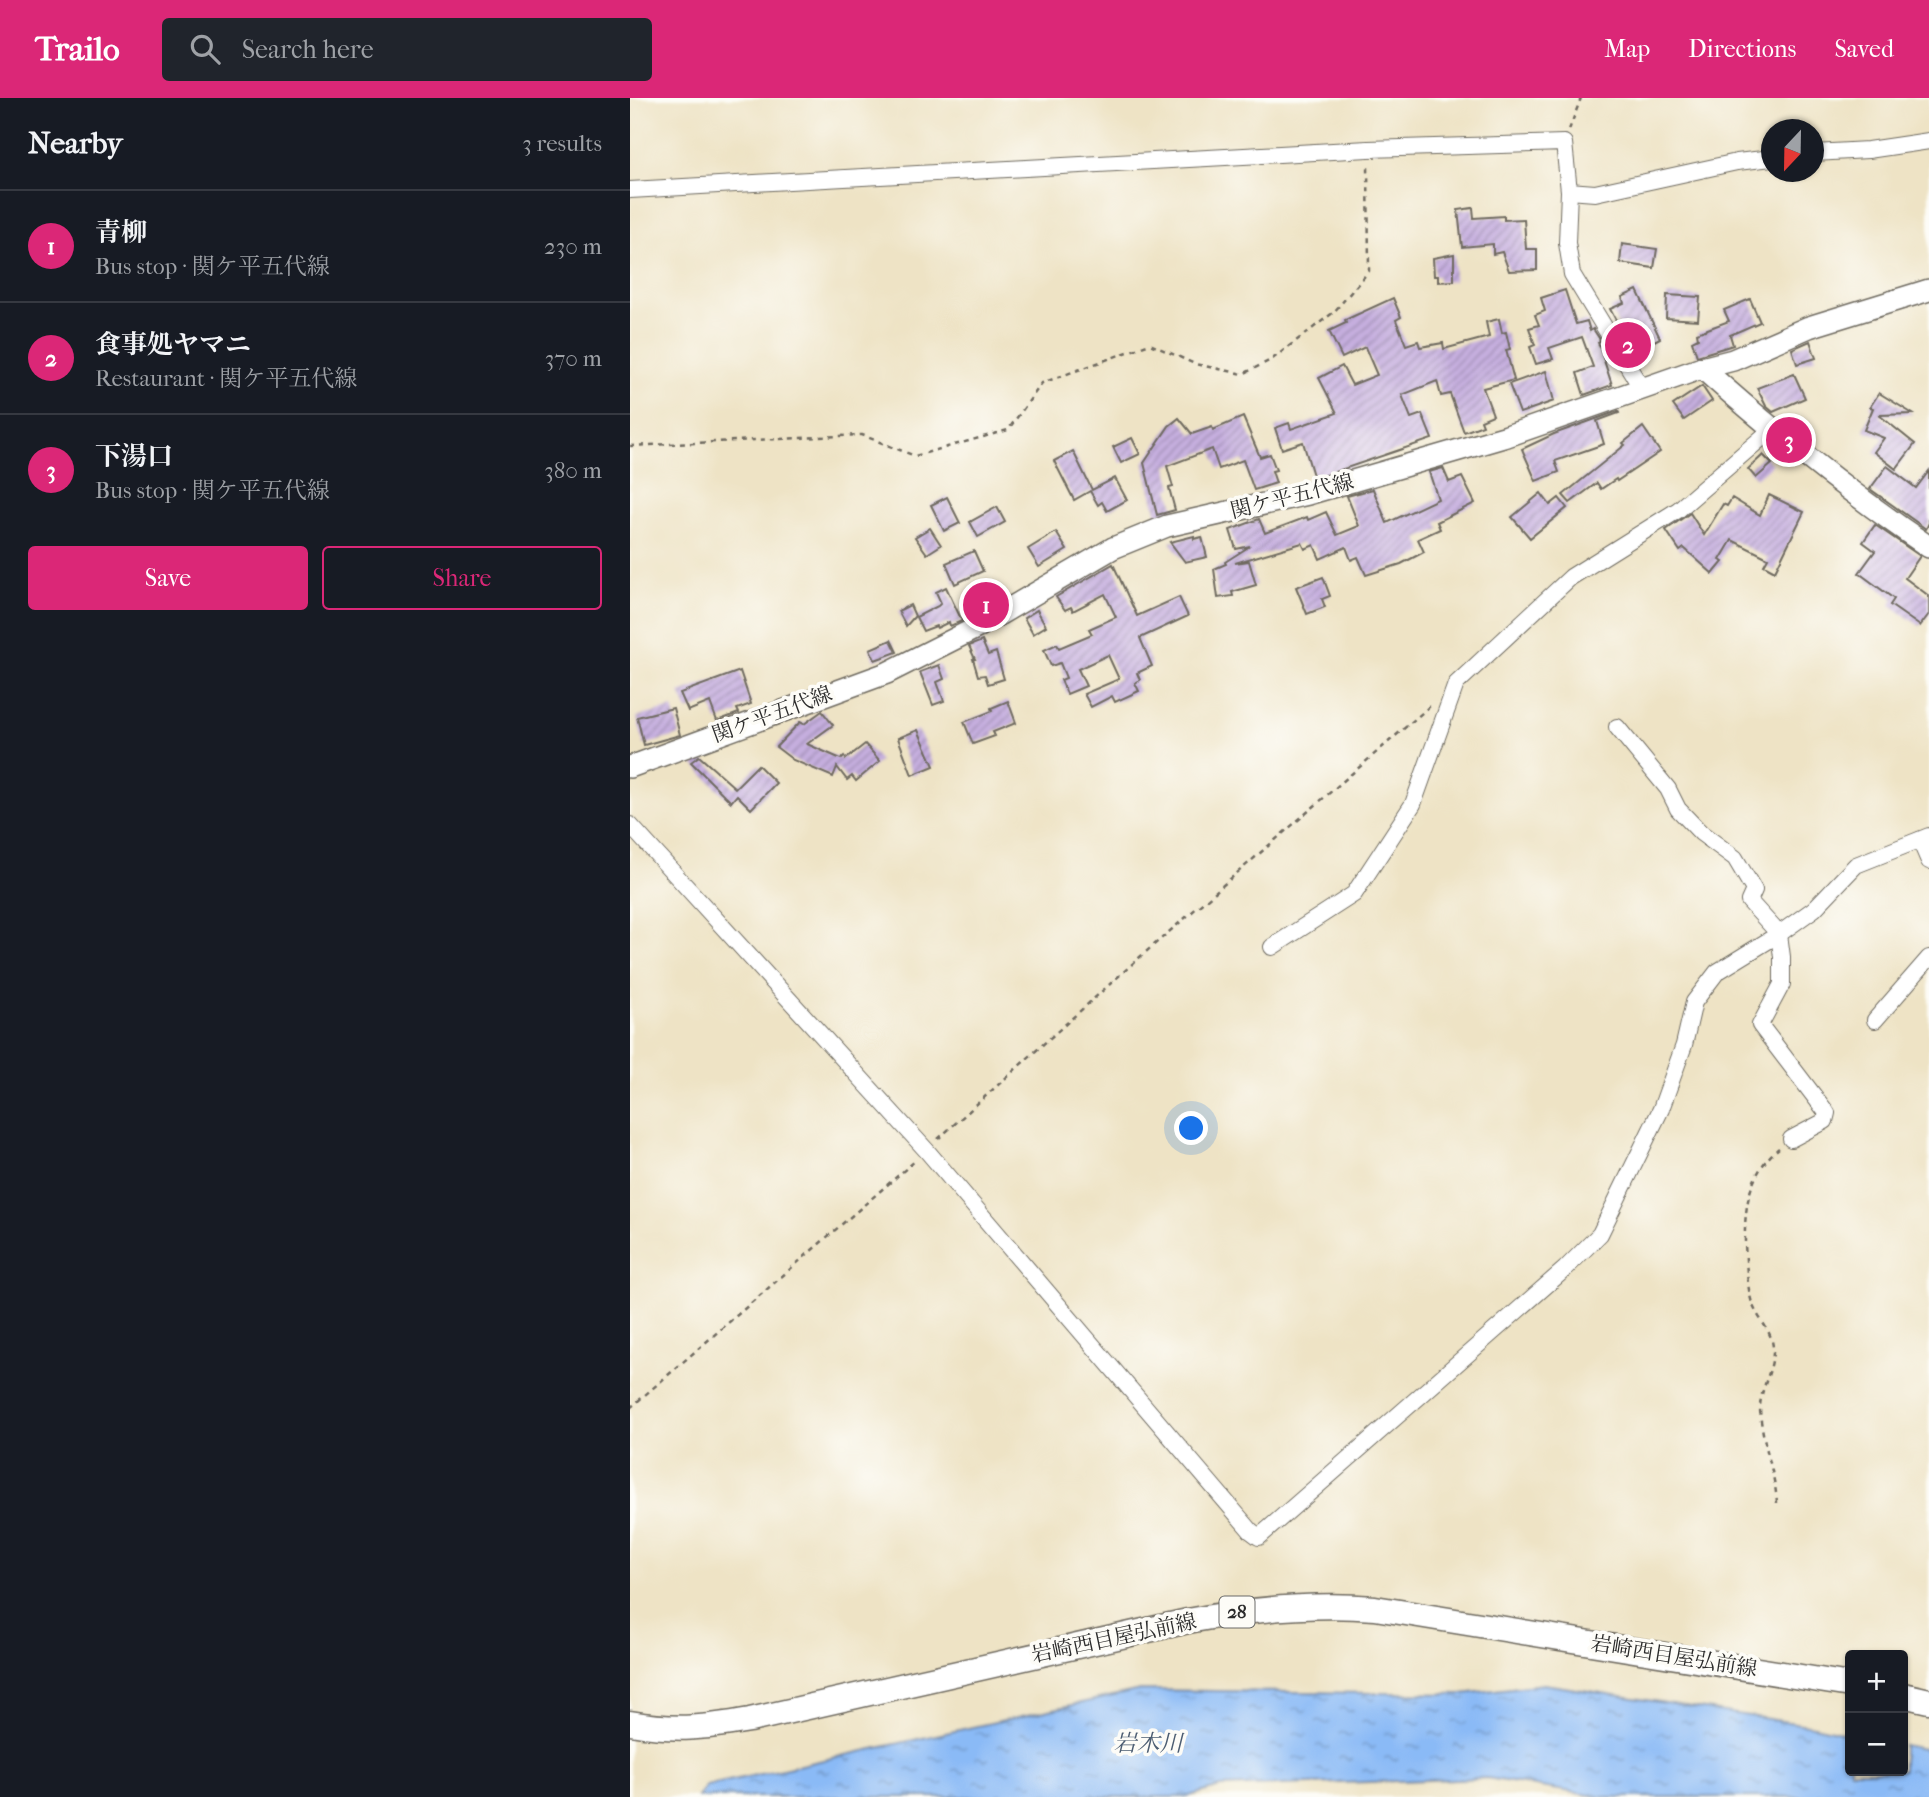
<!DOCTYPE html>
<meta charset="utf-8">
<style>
:root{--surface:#171b24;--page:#20242c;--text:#f1f3f6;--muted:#9ea1a6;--line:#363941;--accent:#db2777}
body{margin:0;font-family:"IM FELL French Canon","Noto Serif JP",serif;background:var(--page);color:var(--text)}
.controls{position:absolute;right:21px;bottom:21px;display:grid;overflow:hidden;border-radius:7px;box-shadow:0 2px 5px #0004}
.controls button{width:63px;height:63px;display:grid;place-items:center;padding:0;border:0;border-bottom:2px solid var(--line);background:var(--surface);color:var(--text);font:35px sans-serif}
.compass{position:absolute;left:1131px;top:21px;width:63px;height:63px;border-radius:50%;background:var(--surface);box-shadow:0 2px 5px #0004;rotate:202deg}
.you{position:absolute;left:562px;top:1031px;width:24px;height:24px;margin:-18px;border:5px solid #fff;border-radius:50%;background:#1a73e8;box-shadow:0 0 0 10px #1a73e833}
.badge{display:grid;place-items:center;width:46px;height:46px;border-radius:50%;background:var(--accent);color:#fff;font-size:23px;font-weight:700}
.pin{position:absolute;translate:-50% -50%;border:4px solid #fff;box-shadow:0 2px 7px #0006}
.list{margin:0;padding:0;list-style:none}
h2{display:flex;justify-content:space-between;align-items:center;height:91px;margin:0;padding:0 28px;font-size:30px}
h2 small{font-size:23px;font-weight:400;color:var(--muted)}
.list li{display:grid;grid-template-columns:46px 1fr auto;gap:21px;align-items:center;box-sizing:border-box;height:112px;padding:0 28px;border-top:2px solid var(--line)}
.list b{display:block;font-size:26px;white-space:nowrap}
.list p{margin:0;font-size:23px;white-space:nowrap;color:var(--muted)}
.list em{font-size:23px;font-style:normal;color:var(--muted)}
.actions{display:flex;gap:14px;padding:21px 28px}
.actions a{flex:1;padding:16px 0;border:2px solid var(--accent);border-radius:7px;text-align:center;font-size:24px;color:var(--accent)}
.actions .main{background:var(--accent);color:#fff}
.icon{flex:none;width:38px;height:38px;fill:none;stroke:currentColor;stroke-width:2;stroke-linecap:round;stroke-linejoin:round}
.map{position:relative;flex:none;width:1299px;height:1699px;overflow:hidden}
header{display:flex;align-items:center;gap:42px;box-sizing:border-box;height:98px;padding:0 35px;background:var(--accent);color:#fff}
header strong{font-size:33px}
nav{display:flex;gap:38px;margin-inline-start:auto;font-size:24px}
.search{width:490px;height:63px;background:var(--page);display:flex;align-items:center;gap:18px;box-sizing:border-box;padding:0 24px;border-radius:7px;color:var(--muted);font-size:26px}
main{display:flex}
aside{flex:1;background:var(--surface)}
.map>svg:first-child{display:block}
</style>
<header>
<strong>Trailo</strong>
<div class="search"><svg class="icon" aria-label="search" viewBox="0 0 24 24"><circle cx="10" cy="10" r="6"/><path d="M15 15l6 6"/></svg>Search here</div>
<nav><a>Map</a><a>Directions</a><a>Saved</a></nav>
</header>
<main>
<aside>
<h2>Nearby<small>3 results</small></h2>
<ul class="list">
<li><span class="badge">1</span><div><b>青柳</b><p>Bus stop · 関ケ平五代線</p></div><em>230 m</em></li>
<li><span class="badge">2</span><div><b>食事処ヤマニ</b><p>Restaurant · 関ケ平五代線</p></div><em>370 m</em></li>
<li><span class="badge">3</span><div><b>下湯口</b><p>Bus stop · 関ケ平五代線</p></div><em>380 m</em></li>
</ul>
<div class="actions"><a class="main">Save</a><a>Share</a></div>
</aside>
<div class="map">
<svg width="1299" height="1699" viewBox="0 0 1299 1699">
<defs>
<pattern id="water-ripples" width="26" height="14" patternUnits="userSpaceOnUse" patternTransform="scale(1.75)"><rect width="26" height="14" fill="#8abaf6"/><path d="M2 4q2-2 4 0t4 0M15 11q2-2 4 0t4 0" fill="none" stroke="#7197c7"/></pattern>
<pattern id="building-hatch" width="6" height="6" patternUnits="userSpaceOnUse" patternTransform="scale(1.75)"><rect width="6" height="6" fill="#c6afdf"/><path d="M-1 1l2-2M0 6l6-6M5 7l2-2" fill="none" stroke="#a18fb5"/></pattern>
</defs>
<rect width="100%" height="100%" fill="#fdfcf7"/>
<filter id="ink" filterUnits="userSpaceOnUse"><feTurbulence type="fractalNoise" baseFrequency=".0143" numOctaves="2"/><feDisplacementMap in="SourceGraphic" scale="14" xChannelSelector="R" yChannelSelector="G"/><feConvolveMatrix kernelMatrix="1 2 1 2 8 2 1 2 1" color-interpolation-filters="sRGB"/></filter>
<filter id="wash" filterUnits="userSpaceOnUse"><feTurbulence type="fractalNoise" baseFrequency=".00686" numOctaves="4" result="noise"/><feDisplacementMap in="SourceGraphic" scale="28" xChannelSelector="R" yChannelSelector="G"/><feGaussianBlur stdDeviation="1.57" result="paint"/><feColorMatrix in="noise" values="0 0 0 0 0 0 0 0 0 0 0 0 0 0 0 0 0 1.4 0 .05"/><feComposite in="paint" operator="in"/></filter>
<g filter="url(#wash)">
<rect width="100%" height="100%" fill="#eee3c5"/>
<polygon fill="url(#water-ripples)" stroke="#5a7290" stroke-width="2" points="914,1586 1184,1628 1220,1636 1220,1673 1273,1673 1273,1647 1299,1652 1299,1699 971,1699 857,1680 590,1689 556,1699 68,1699 76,1688 510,1592 832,1596"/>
<g id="blocks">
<g fill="url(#building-hatch)">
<polygon points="843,110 844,120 874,118 874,122 894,121 896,151 907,151 907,172 879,173 872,154 863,156 863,146 832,149 828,112"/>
<polygon points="992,146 1027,151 1024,170 990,165"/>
<polygon points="824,156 824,183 808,184 808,178 804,178 803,160"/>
<polygon points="935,192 946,226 957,223 960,233 963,231 969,240 970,243 968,244 982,287 954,297 947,275 963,269 952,239 919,250 923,261 906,266 900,249 905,247 899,230 909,227 905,217 915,213 911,200"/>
<polygon points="1007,192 1030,240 1003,254 980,211 994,205 992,199"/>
<polygon points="1037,197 1070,199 1068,222 1036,220"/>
<polygon points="763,200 771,219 766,222 776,247 788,243 790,249 813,245 814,251 859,239 856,224 869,221 872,235 876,234 880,251 876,252 884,282 853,290 863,317 851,322 853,327 834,334 820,296 811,298 807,283 772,297 781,320 792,316 802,341 684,381 673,344 652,351 645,330 659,325 661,331 707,315 689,280 712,268 722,287 747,277 735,249 712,260 699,233 716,225 715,222"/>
<polygon points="1120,201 1130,224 1100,237 1103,247 1067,258 1062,243 1068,240 1067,235 1099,223 1094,212"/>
<polygon points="1180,243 1186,260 1167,266 1162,251"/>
<polygon points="916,273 924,303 890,315 879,286"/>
<polygon points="1164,276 1175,300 1143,314 1136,308 1127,290"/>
<polygon points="1072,288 1082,303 1054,322 1043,307"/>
<polygon points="1249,295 1283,316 1249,317 1285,346 1266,371 1244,354 1254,340 1234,332 1243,310 1240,309"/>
<polygon points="988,313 989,315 967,323 974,346 925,363 929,374 906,383 892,351 924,336"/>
<polygon points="613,319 630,359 640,356 646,372 642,373 646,385 624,392 613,362 589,371 582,351 537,368 543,389 539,390 545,412 527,417 514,365 539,328 549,320 562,336 582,329 583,332"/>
<polygon points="1013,329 1030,354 987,383 986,381 971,391 967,385 940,405 933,397 995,347 993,345"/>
<polygon points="502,340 510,356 491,365 483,349"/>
<polygon points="443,353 462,392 485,380 497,402 477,413 472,404 468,407 460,393 444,402 424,363"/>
<polygon points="1133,357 1142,366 1126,380 1118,371"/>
<polygon points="1257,368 1286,390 1299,373 1299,425 1296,431 1240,391"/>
<polygon points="813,370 819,384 832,379 845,405 807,424 810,431 788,441 794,454 771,466 736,477 728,459 721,462 716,449 690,461 684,447 675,451 672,445 605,465 619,463 626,487 602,494 603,498 588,500 584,471 596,466 595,464 620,448 606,451 600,432 629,421 635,435 677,419 678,422 696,414 707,437 729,428 717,398 743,391 757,425 808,401 799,374"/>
<polygon points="911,395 920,407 929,400 937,410 900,440 882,419"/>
<polygon points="1139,397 1174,414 1145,473 1134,467 1138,460 1102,442 1090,462 1093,464 1083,476 1054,450 1050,453 1036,432 1060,415 1074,437 1093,406 1097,408 1102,400 1130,417"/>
<polygon points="317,399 330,425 314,433 301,407"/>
<polygon points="367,409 375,424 348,439 340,424"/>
<polygon points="1245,427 1290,458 1275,480 1299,498 1299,516 1290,528 1260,507 1264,501 1229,475 1245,453 1233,444"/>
<polygon points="300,430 311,447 297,456 285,439"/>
<polygon points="426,434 437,452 409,469 398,451"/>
<polygon points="564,438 564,441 572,439 577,459 555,464 540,444"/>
<polygon points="344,453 353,473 325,486 316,465"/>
<polygon points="483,466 507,518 549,499 558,518 510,540 522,568 507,575 510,582 505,585 509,593 485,604 482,598 461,609 454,596 489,581 478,557 448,571 456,588 437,596 431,582 436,580 430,565 421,568 414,552 427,546 429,550 462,536 459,531 486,519 475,496 443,513 441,509 435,512 426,499"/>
<polygon points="693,479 700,498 692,501 695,509 677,516 666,489"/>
<polygon points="316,489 332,523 320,528 319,524 307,530 306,528 293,533 286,519 308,508 311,505 306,494"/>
<polygon points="280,507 285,518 276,528 268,513"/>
<polygon points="407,512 416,528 403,536 394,520"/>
<polygon points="261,542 267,554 245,562 240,551"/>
<polygon points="352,543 358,557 366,554 374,581 358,586 355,577 348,578 343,561 345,561 339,548"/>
<polygon points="309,567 314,581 307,584 314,603 303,607 290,574"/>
<polygon points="110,573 121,606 107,611 109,615 87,623 80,604 58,613 50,595"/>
<polygon points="378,603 386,625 363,634 365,638 343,646 334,624 362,613 361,610"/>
<polygon points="43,610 50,637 14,647 7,619"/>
<polygon points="192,613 203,627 177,646 211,661 214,658 216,661 235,646 250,663 226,683 222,678 217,682 207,669 203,679 163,662 146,649 170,624 174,626"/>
<polygon points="288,632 304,668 282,677 268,640"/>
<polygon points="69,658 105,690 128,667 146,685 121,711 107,697 101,704 61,664"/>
</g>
</g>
</g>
<g filter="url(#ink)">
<use href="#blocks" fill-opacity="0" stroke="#6f6b61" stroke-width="2"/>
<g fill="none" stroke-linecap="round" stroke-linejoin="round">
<g stroke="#6f6b61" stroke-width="18">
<g id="street">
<polyline points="1184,55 1238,52 1299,43"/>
<polyline points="0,92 738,51 934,45 939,93 937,145 942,176 1012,291"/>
<polyline points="939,93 965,95 1107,64 1142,60"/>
<polyline points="987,629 1038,691 1048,711 1071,735 1105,760 1124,792 1119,803 1149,836 1152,859 1152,886 1130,927 1197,1015 1195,1023 1161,1041"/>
<polyline points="0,727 297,1053 621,1433 629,1439 935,1171 970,1136 1031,1011 1054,947 1064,904 1087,874 1149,836 1184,811 1226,767 1299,738"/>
<polyline points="1290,742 1299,763"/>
<polyline points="642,849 724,796 783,706 826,586 941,479 1048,412 1142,331"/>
<polyline points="1245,922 1299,860"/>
</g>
</g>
<g stroke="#6f6b61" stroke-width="24">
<g id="secondary">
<path d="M1072,270C1144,334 1219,395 1299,449"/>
<polyline points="0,669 257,575 348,529 483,450 537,428 678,396 877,338 1072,270 1103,262 1179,229 1299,192"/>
</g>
</g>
<g stroke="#6f6b61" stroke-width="27">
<g id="primary">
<polyline points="1273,1597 1299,1603"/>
<path d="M0,1625C47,1633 74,1630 120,1622L558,1523C621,1511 681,1505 745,1510L1220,1587"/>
</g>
</g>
<g stroke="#6f6b61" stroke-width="2.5" stroke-dasharray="5 5" stroke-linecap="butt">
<polyline points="939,32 951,0"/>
<polyline points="0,348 232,337 285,358 378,332 412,285 520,246 565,266 613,276 641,262 704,214 739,173 738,65"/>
<polyline points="308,1041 510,859 800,608"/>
<polyline points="0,1310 286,1062"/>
<path d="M1147,1405C1145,1372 1131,1343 1130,1310C1130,1291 1143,1273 1143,1253C1144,1234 1128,1222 1122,1205C1118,1192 1117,1176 1116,1162C1113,1122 1114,1078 1149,1050"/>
</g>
<use href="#street" stroke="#fff" stroke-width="16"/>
<use href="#secondary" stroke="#fff" stroke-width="21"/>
<use href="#primary" stroke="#fff" stroke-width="24"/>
</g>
</g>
<g text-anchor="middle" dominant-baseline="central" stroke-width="7" stroke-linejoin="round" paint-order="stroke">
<rect fill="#fdfcf7" stroke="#6a6a68" stroke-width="2" x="589.5" y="1498.5" width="35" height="31" rx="5"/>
<g font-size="19" font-weight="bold" fill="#2b2b2b">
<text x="607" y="1514">28</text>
</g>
<g font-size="21" fill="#2b2b2b" stroke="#fdfcf7">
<text transform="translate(662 398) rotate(-14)">関ケ平五代線</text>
<text transform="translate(142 616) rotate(-20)">関ケ平五代線</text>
<text transform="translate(484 1540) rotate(-12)">岩崎西目屋弘前線</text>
<text transform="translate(1044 1558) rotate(9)">岩崎西目屋弘前線</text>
</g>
<g font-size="23" font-style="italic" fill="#4c5d72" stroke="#fdfcf7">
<text x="518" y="1645">岩木川</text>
</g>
</g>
</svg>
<div class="controls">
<button>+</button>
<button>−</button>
</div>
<svg class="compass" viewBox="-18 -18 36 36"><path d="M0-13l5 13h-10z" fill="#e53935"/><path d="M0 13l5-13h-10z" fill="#9ea1a6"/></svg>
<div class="you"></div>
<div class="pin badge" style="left:356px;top:507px">1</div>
<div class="pin badge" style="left:998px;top:247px">2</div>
<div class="pin badge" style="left:1159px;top:342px">3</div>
</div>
</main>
